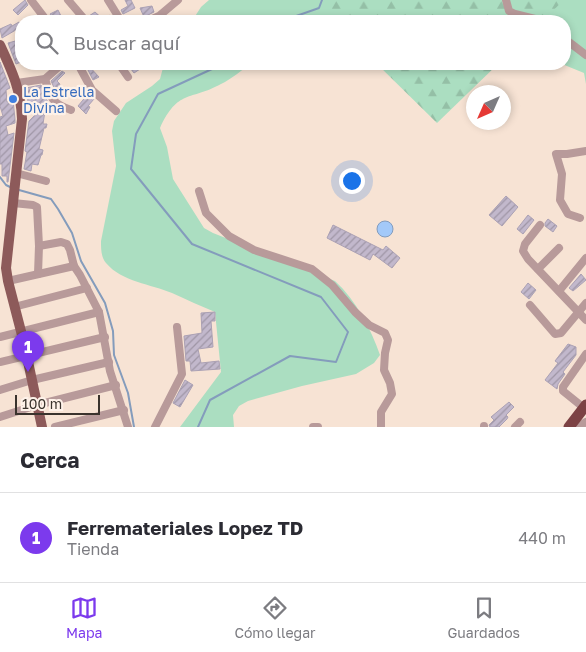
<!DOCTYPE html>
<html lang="es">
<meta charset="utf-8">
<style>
:root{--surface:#fff;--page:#f7f7f7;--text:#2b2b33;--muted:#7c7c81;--line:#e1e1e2;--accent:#7c3aed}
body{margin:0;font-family:"Golos Text",sans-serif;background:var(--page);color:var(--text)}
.compass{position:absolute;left:466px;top:85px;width:45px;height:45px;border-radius:50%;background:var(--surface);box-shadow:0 2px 8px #0003;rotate:225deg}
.scale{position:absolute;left:15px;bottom:12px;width:85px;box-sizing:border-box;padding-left:5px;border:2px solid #3a332d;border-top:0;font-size:14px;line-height:18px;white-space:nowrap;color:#3a332d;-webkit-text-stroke:4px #fef2e9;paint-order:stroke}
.you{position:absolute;left:351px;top:180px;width:18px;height:18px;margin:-12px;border:4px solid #fff;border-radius:50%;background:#1a73e8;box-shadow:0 0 0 8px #1a73e833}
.badge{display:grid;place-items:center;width:32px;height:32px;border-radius:50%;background:var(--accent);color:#fff;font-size:16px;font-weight:700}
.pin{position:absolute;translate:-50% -41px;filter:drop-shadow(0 1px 2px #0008)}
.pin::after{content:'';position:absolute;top:26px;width:18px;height:15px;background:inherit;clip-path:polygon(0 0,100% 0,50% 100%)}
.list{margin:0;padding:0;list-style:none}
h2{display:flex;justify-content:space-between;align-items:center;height:65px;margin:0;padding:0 20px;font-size:21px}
h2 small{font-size:16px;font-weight:400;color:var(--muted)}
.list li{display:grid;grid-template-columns:32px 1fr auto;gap:15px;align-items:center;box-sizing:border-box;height:90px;padding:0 20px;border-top:1px solid var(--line)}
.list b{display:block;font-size:19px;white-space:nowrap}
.list p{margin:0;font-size:16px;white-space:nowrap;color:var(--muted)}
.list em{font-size:16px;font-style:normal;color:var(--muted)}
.icon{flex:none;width:28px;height:28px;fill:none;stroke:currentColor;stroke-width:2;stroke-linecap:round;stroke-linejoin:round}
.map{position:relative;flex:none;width:586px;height:427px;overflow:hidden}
.search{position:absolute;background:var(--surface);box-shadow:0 2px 8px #0003;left:15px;right:15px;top:15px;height:55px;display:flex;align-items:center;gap:12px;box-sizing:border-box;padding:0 18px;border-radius:20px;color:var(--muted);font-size:19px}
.sheet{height:155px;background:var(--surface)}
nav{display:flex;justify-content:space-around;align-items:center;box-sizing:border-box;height:70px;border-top:1px solid var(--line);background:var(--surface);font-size:14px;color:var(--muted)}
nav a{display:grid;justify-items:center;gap:2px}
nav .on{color:var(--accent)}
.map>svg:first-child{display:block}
</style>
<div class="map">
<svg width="586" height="427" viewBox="0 0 586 427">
<defs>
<pattern id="forest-firs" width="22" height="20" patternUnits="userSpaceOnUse" patternTransform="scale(1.25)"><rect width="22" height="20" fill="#abdec1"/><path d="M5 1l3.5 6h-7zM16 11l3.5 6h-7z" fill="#94bfa6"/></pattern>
<pattern id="building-hatch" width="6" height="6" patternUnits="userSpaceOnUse" patternTransform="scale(1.25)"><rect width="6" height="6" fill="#c2b8cc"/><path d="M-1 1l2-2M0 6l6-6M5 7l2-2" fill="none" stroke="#9f96a6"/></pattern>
</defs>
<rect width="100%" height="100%" fill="#f7e3d4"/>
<g fill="#abdec1">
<polygon points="209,0 395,0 397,21 192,21 201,7"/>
<polygon points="487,0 586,0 586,84 584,73 562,64 565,64 565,21 499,21"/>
<path d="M164,64H251C241,70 232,79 221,84C190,101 178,89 160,128L167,147L173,179L204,228L213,233L335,281C356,300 371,329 380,355L374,363L356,374L302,386L248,401L239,406L233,415L234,427H180L221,372L215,312C201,306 187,300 172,293C151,284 122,282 106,263C101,257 101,249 101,241L116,166L112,131L114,121L126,103L152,86L160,79Z"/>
</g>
<g fill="url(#forest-firs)">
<polygon points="312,0 564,0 542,21 334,21"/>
<polygon points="377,64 498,64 437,123"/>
</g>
<circle fill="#a3c9f9" stroke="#849cbc" cx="385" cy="229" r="8"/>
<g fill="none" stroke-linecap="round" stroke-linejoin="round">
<g stroke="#849cbc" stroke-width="2">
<polyline points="282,21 319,8 322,0"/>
<polyline points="0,177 6,185 12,188"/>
<polyline points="19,190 51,199 58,209 72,233 81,261 105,303 113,331 114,355 128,393 134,427"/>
<polyline points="198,427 210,400 290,356 336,362 348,332 321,297 192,244 131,169 136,134 158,94 212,69 219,64"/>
</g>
</g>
<g fill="url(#building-hatch)" stroke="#aba1b4">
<polygon points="25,0 28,5 18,15 13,10"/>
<polygon points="125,0 131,0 135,8 123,14 121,10 128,6"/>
<polygon points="152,6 154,12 144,17 140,8"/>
<polygon points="58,10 63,20 63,21 55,21 50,14"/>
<polygon points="95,12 104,20 110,15 113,19 110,21 92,21 89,16"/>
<polygon points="19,22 21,27 2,38 0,29 11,24 12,26"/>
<polygon points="19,40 21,41 21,62 16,64 8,43"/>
<polygon points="0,62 10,88 6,90 7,102 13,100 15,119 15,123 6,126 8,135 14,133 8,182 7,182 7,176 2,176 2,164 0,164 0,117 3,116 0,106"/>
<polygon points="85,64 87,64 99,77 93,80"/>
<polygon points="127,64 141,64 143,67 134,73"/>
<polygon points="62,71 65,73 57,81 60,84 58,88 61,89 58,96 51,81"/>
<polygon points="41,85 48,103 52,106 50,112 45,111 43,124 47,124 46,128 44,128 39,149 43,150 42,155 41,155 38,165 32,164 31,171 24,169 27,152 25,151 29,121 39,111 31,103 28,103 26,88"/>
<polygon points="88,94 94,99 88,106 90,107 86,114 78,106"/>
<polygon points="506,196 518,207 502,226 489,215"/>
<polygon points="528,215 534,220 523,234 517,229"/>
<polygon points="548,219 557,226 553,232 545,226 545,223"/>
<polygon points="333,225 383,250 386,246 400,258 392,268 373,254 370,260 327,238"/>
<polygon points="581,274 586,280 573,291 569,288"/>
<polygon points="528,283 536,290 529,299 521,292"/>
<polygon points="215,312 215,321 211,321 213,347 198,349 201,363 219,361 220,369 191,371 190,361 186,361 184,336 202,333 201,313"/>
<polygon points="568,344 576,347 576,355 563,372 565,374 558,384 557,389 545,380 558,363 555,361"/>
<polygon points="185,380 193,385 180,407 173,403"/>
<polygon points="509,402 514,407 506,415 508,417 507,419 499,427 490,427 489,425 494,420 491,417"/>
</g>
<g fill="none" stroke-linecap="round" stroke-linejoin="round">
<g stroke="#b89a9a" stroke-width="8">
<polyline points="31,0 47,21"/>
<polyline points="68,0 86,21"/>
<polyline points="108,0 121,21"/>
<polyline points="506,0 509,11 515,14 543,21"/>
<polyline points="148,21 159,16 178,0"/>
<polyline points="565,39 586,55"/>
<polyline points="78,64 92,90 116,111"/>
<polyline points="119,64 128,77"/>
<path d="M45,79C51,98 51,103 71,110"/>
<polyline points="17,83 45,79 62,64"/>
<polyline points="16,173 46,181"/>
<polyline points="199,191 206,213 229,236 254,250 312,269 332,285 355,312 369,325 385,333 388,340 385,353 384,370 390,383 392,394 381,412 381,427"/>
<polyline points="13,203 33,205 37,207 39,246 38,274"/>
<polyline points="580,218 568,214 560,200 562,174 556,154 567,154 586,151"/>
<polyline points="540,225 525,244 523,251 528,259 586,320"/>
<polyline points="39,246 61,242 67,244 70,250 74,266 80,275 99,312 110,371 128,427"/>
<polyline points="538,269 559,248"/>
<polyline points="8,281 74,266"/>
<polyline points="559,291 586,258"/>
<polyline points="530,305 555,334 561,333 586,303"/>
<polyline points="14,307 87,288"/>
<polyline points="0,337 99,312"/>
<polyline points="0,362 105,337"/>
<polyline points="0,390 32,380 109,362"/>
<polyline points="584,408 563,391 563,387 586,354"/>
<polyline points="0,417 37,405 116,385"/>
<polyline points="484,426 484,427"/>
<polyline points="55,427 124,410"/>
<polyline points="155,427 182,374 177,327"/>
<polyline points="313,427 318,427"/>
<polyline points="515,427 520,422"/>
<polyline points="578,427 586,422"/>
</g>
<path stroke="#8d5a5a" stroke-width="10" d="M0,45C12,71 21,90 22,119L6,268L8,281L24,343L42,427"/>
<polyline stroke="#7c4244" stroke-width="11" points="569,427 586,405"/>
</g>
<circle fill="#3f7fe0" stroke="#fef2e9" stroke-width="2" cx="13" cy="99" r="5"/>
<g text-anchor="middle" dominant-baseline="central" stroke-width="4.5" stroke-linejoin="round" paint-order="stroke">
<g font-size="14" fill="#366cbe" stroke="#fef2e9" text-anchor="start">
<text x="23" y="91">La Estrella<tspan x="23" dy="16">Divina</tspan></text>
</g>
</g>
</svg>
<svg class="compass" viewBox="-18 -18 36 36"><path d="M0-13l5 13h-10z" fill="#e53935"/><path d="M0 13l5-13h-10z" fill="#7c7c81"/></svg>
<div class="scale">100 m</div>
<div class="you"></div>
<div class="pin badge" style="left:28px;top:372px">1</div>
<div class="search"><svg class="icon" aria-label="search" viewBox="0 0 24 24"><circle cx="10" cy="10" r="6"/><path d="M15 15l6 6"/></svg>Buscar aquí</div>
</div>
<section class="sheet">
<h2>Cerca<small></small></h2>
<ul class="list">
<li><span class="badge">1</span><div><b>Ferremateriales Lopez TD</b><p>Tienda</p></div><em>440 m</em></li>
</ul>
</section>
<nav>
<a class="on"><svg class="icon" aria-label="map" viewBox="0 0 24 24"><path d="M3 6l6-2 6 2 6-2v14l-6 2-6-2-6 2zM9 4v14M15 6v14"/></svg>Mapa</a>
<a><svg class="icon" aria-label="directions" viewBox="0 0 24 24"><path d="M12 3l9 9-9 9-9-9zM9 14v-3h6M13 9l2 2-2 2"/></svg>Cómo llegar</a>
<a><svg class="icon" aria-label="saved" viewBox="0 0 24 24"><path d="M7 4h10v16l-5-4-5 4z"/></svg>Guardados</a>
</nav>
